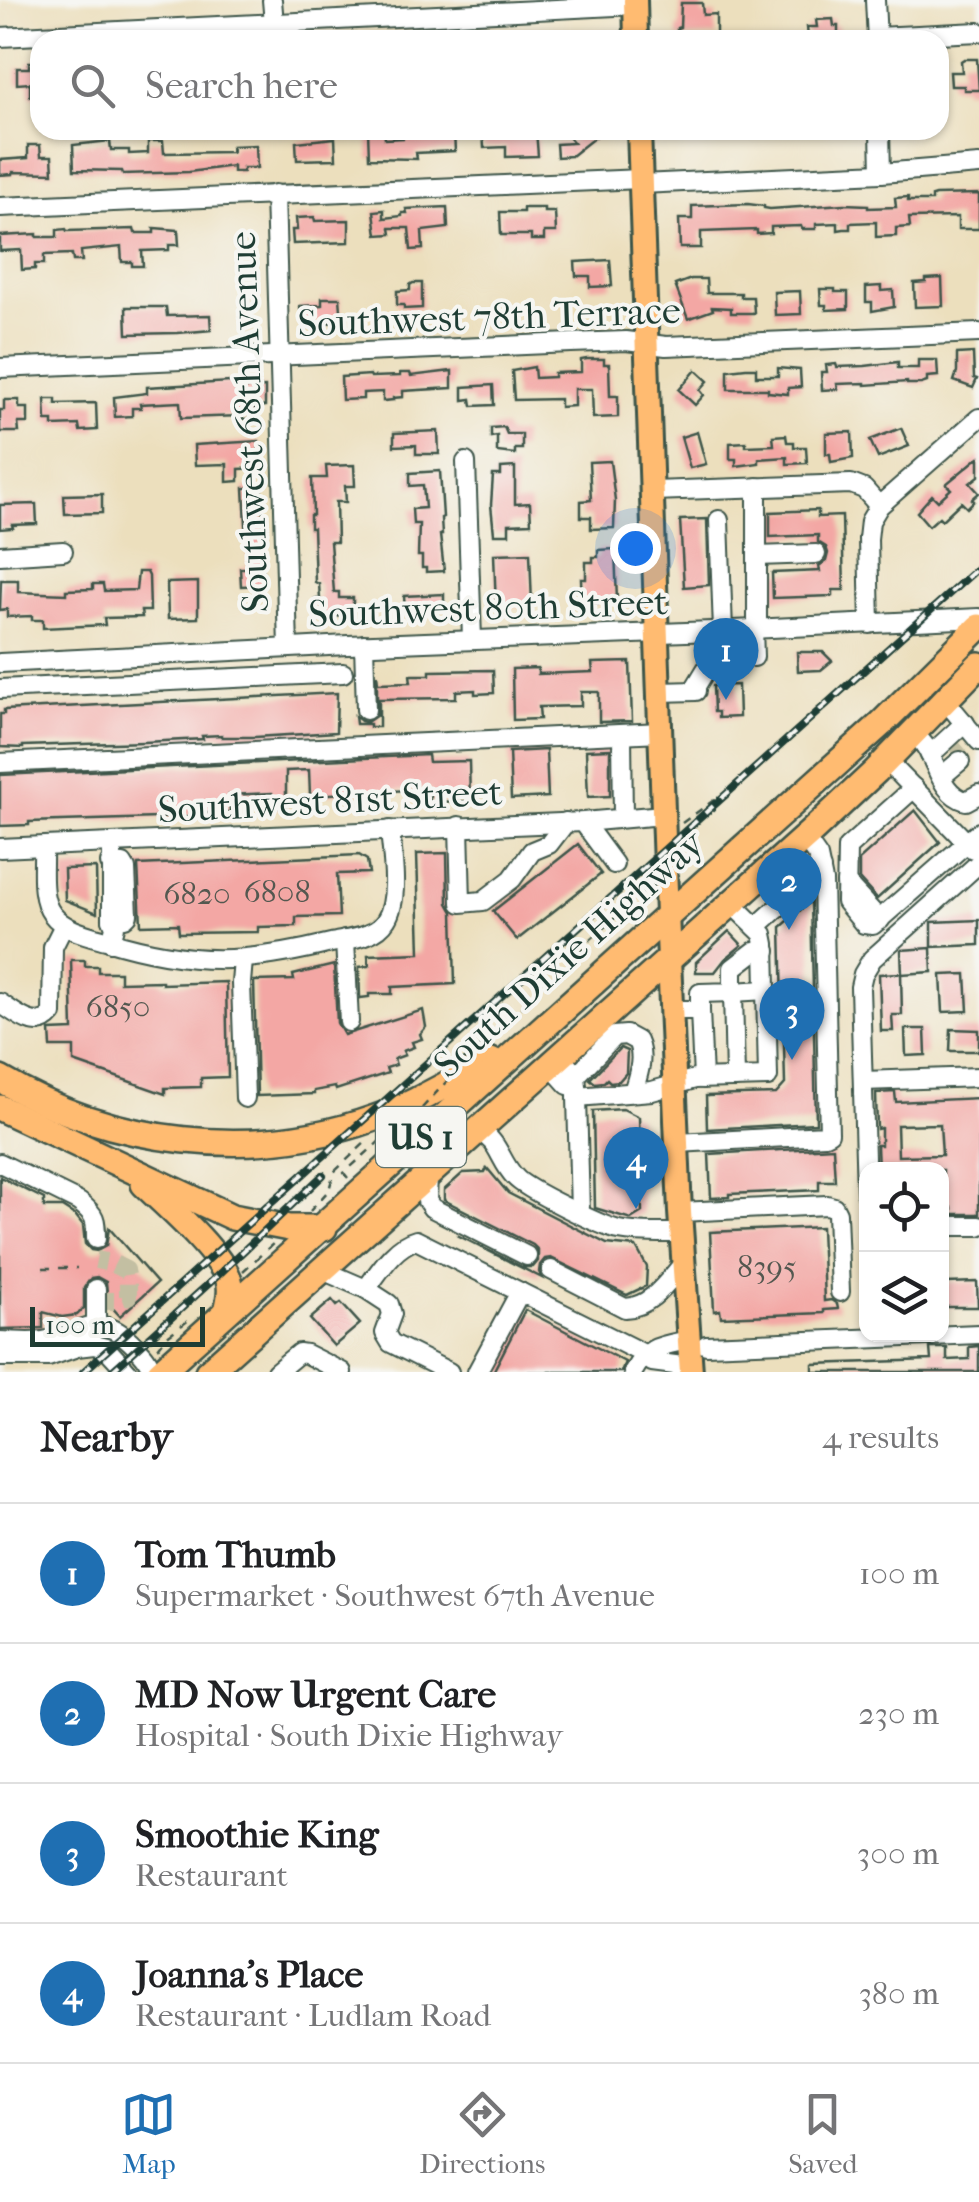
<!DOCTYPE html>
<meta charset="utf-8">
<style>
:root{--surface:#fff;--page:#f2f2f2;--text:#202124;--muted:#757577;--line:#e0e0e0;--accent:#1f6fb2}
body{margin:0;font-family:"IM FELL French Canon",serif;background:var(--page);color:var(--text)}
.controls{position:absolute;right:30px;bottom:30px;display:grid;overflow:hidden;border-radius:20px;box-shadow:0 2px 8px #0004}
.controls button{width:90px;height:90px;display:grid;place-items:center;padding:0;border:0;border-bottom:2px solid var(--line);background:var(--surface);color:var(--text);font:50px sans-serif}
.scale{position:absolute;left:30px;bottom:25px;width:175px;box-sizing:border-box;padding-left:10px;border:5px solid #1f3d34;border-top:0;font-size:28px;line-height:35px;white-space:nowrap;color:#1f3d34;-webkit-text-stroke:8px #f6f6f2;paint-order:stroke}
.you{position:absolute;left:635px;top:548px;width:35px;height:35px;margin:-25px;border:8px solid #fff;border-radius:50%;background:#1a73e8;box-shadow:0 0 0 15px #1a73e833}
.badge{display:grid;place-items:center;width:65px;height:65px;border-radius:50%;background:var(--accent);color:#fff;font-size:32px;font-weight:700}
.pin{position:absolute;translate:-50% -82px;filter:drop-shadow(0 2px 5px #0008)}
.pin::after{content:'';position:absolute;top:52px;width:35px;height:30px;background:inherit;clip-path:polygon(0 0,100% 0,50% 100%)}
.list{margin:0;padding:0;list-style:none}
h2{display:flex;justify-content:space-between;align-items:center;height:130px;margin:0;padding:0 40px;font-size:42px}
h2 small{font-size:32px;font-weight:400;color:var(--muted)}
.list li{display:grid;grid-template-columns:65px 1fr auto;gap:30px;align-items:center;box-sizing:border-box;height:140px;padding:0 40px;border-top:2px solid var(--line)}
.list b{display:block;font-size:38px;white-space:nowrap}
.list p{margin:0;font-size:32px;white-space:nowrap;color:var(--muted)}
.list em{font-size:32px;font-style:normal;color:var(--muted)}
.icon{flex:none;width:55px;height:55px;fill:none;stroke:currentColor;stroke-width:2;stroke-linecap:round;stroke-linejoin:round}
.map{position:relative;flex:none;width:979px;height:1372px;overflow:hidden}
.search{position:absolute;background:var(--surface);box-shadow:0 2px 8px #0004;left:30px;right:30px;top:30px;height:110px;display:flex;align-items:center;gap:25px;box-sizing:border-box;padding:0 35px;border-radius:30px;color:var(--muted);font-size:38px}
.sheet{height:690px;background:var(--surface)}
nav{display:flex;justify-content:space-around;align-items:center;box-sizing:border-box;height:140px;border-top:2px solid var(--line);background:var(--surface);font-size:28px;color:var(--muted)}
nav a{display:grid;justify-items:center;gap:5px}
nav .on{color:var(--accent)}
.map>svg:first-child{display:block}
</style>
<div class="map">
<svg width="979" height="1372" viewBox="0 0 979 1372">
<rect width="100%" height="100%" fill="#f6f6f2"/>
<filter id="ink" filterUnits="userSpaceOnUse"><feTurbulence type="fractalNoise" baseFrequency=".01" numOctaves="2"/><feDisplacementMap in="SourceGraphic" scale="20" xChannelSelector="R" yChannelSelector="G"/><feConvolveMatrix kernelMatrix="1 2 1 2 8 2 1 2 1" color-interpolation-filters="sRGB"/></filter>
<filter id="wash" filterUnits="userSpaceOnUse"><feTurbulence type="fractalNoise" baseFrequency=".0048" numOctaves="4" result="noise"/><feDisplacementMap in="SourceGraphic" scale="40" xChannelSelector="R" yChannelSelector="G"/><feGaussianBlur stdDeviation="2.25" result="paint"/><feColorMatrix in="noise" values="0 0 0 0 0 0 0 0 0 0 0 0 0 0 0 0 0 1.4 0 .05"/><feComposite in="paint" operator="in"/></filter>
<g filter="url(#wash)">
<rect width="100%" height="100%" fill="#ecdfbd"/>
<g id="blocks">
<g fill="#f3a7a4" fill-rule="evenodd">
<polygon points="681,3 702,3 703,15 716,14 716,36 677,38 677,28 680,27"/>
<polygon points="833,19 834,26 838,26 838,37 834,37 834,40 808,38 807,27 817,27 816,20"/>
<polygon points="964,59 977,59 979,90 964,90 964,86 951,86 950,72 962,72 961,61"/>
<polygon points="29,62 40,62 40,96 30,96 30,83 17,84 17,68 29,68"/>
<polygon points="368,130 384,130 385,139 403,138 403,130 431,130 431,134 454,133 455,151 416,153 417,159 369,158"/>
<polygon points="483,130 536,130 538,156 506,157 506,147 484,148"/>
<polygon points="563,130 604,130 571,156 557,157 556,144 574,143"/>
<polygon points="335,138 336,159 297,160 296,142"/>
<polygon points="110,141 111,150 129,150 129,154 148,153 148,141 163,141 164,153 232,152 232,146 256,145 257,168 243,168 243,172 233,172 233,166 189,172 123,174 122,171 74,170 73,145"/>
<polygon points="28,145 40,145 41,156 52,156 53,173 13,172 13,174 0,175 0,160 28,158"/>
<polygon points="979,194 979,229 958,229 958,217 909,218 910,227 896,228 896,236 876,237 876,222 850,223 850,229 844,229 838,230 838,223 816,224 816,229 802,229 801,226 771,227 771,233 757,234 757,230 701,232 701,248 680,248 679,219 692,219 692,206 748,204 764,206 764,208 770,209 844,204 868,205 868,208 896,207 895,198 908,197 908,201 932,201 932,196 935,195"/>
<polygon points="447,207 448,228 422,231 423,249 411,250 409,228 390,228 391,234 377,235 374,211 384,210 384,218 402,216 402,213 407,213 406,209"/>
<polygon points="523,208 544,208 544,212 555,212 556,232 544,232 544,240 531,240 531,235 501,235 500,212 523,212"/>
<polygon points="314,217 315,221 349,220 349,242 293,244 292,230 297,230 296,218"/>
<polygon points="154,228 178,230 179,245 169,245 169,250 142,251 143,266 132,266 132,262 122,262 121,247 81,251 82,261 73,261 72,254 44,255 44,264 35,264 35,269 22,270 21,250 0,251 0,236 37,234 37,237 57,237 57,230 66,229 67,231 134,229 135,233 154,233"/>
<polygon points="610,260 612,286 590,287 590,276 576,276 575,262"/>
<polygon points="942,278 943,306 915,307 914,283 926,282 926,279"/>
<polygon points="691,279 706,279 707,293 741,293 741,297 753,297 754,313 731,313 731,308 712,307 713,310 688,319 675,285"/>
<polygon points="413,283 422,283 422,308 404,309 404,305 397,305 397,291 410,290 410,285"/>
<polygon points="881,286 881,291 893,290 894,307 872,311 872,302 866,302 866,287"/>
<polygon points="820,289 835,289 835,292 848,292 848,309 826,310 826,305 821,305"/>
<polygon points="800,291 801,314 775,315 774,292"/>
<polygon points="322,298 340,298 342,323 301,322 300,306 322,305"/>
<polygon points="126,307 166,307 167,316 210,315 211,330 178,333 127,334"/>
<polygon points="973,353 974,378 977,379 973,388 954,381 957,372 957,354"/>
<polygon points="587,359 604,359 604,364 609,364 610,396 618,396 618,417 593,418 592,389 574,389 574,406 560,407 560,399 514,400 512,371 534,367 535,378 554,377 554,373 581,372 581,360"/>
<polygon points="918,360 937,360 938,376 927,377 927,382 921,384 907,384 907,382 865,385 865,383 837,384 838,389 822,390 821,372 827,372 826,365 836,364 837,367 865,366 898,362 898,368 918,368"/>
<polygon points="746,368 756,368 756,376 778,376 778,368 800,370 801,387 788,388 788,394 768,392 768,389 728,389 728,370"/>
<polygon points="696,370 708,381 700,390 704,395 695,405 679,390"/>
<polygon points="452,371 452,388 403,391 403,397 393,398 393,400 383,401 383,392 363,393 363,399 342,400 341,377 370,375 371,377 400,376 400,373 410,373 411,376"/>
<polygon points="247,381 248,388 265,387 265,406 255,409 255,419 243,419 242,416 181,418 180,402 140,404 141,408 132,408 132,416 115,417 114,397 147,393 147,387"/>
<polygon points="493,385 494,405 472,406 471,399 463,400 463,387"/>
<polygon points="45,399 56,399 56,404 96,403 97,430 80,431 79,425 53,426 53,421 46,421"/>
<polygon points="4,400 19,400 19,408 28,408 28,423 18,423 19,432 0,432 0,410 4,410"/>
<polygon points="504,427 507,434 522,434 522,449 515,449 515,454 497,452 497,436 491,437 491,428"/>
<polygon points="901,428 909,446 878,458 870,440"/>
<polygon points="438,431 439,454 416,454 416,445 394,446 394,433"/>
<polygon points="697,432 706,464 690,468 681,437"/>
<polygon points="852,432 853,458 831,462 830,454 826,454 826,433"/>
<polygon points="786,435 787,442 794,442 794,447 806,447 807,463 787,464 787,457 759,459 759,463 736,466 736,459 730,459 730,443 746,442 746,446 774,445 773,436"/>
<polygon points="259,441 259,468 239,469 239,481 227,482 227,464 195,465 194,445"/>
<polygon points="979,457 979,476 970,483 979,493 972,499 974,501 967,508 961,502 942,520 939,517 929,526 917,512 932,495 938,501 951,489 946,484"/>
<polygon points="610,461 615,500 614,528 591,529 591,517 581,517 581,501 591,500 589,462"/>
<polygon points="354,465 355,486 345,486 346,502 336,502 337,542 330,542 334,592 339,592 339,598 353,598 353,616 316,617 315,599 320,599 319,584 315,582 313,528 310,528 310,515 313,515 312,478 327,478 326,466"/>
<polygon points="515,467 515,504 530,503 531,523 509,524 509,534 494,534 491,505 493,475 501,475 501,468"/>
<polygon points="440,471 443,517 441,518 442,535 440,535 444,571 426,572 426,568 422,568 422,556 418,556 419,524 413,524 412,509 425,508 423,485 410,486 410,473"/>
<polygon points="244,488 261,488 264,528 262,529 263,546 261,546 264,585 241,586 240,568 247,568 248,561"/>
<polygon points="102,494 102,513 65,514 64,495"/>
<polygon points="36,504 37,524 12,525 13,528 0,529 0,505"/>
<polygon points="818,510 818,517 842,516 844,590 833,590 833,596 773,598 772,573 820,571 819,566 826,561 828,553 826,547 818,542 818,535 770,537 770,512"/>
<polygon points="707,519 709,585 684,587 680,520"/>
<polygon points="615,549 617,601 589,604 588,601 582,602 581,579 586,579 586,562 593,562 593,557 598,557 598,550"/>
<polygon points="530,553 532,605 496,608 494,554"/>
<polygon points="138,572 147,572 149,576 150,611 141,611 142,617 104,618 105,625 43,628 43,620 32,620 32,616 7,617 7,609 0,610 1,580 18,580 18,592 66,594 66,590 93,589 93,584 103,584 104,591 136,590"/>
<polygon points="198,582 198,618 168,619 167,583"/>
<polygon points="444,594 444,609 416,613 415,610 405,611 404,596"/>
<polygon points="797,652 823,652 832,661 821,670 798,671"/>
<polygon points="630,662 632,721 599,722 599,692 581,692 581,706 539,707 540,719 513,720 512,669 538,668 538,674 593,672 592,663"/>
<polygon points="493,670 494,693 475,694 475,690 456,691 456,698 379,699 379,727 370,727 370,724 356,724 355,716 361,721 367,722 377,715 377,674 378,683 411,682 410,675 430,675 430,671"/>
<polygon points="738,685 739,717 718,718 718,712 714,712 713,686"/>
<polygon points="337,693 336,732 255,737 222,737 222,735 202,736 203,739 144,742 23,746 23,748 0,747 0,714 4,714 4,710"/>
<polygon points="610,749 610,796 588,797 586,750"/>
<polygon points="546,750 548,797 511,799 509,752"/>
<polygon points="428,755 429,762 469,761 470,801 430,802 430,789 310,795 309,770 286,771 286,807 272,808 272,793 229,795 230,812 189,814 189,817 29,822 29,825 0,826 0,775"/>
<polygon points="915,810 940,842 877,899 859,879 859,860"/>
<polygon points="578,844 601,874 517,940 493,911"/>
<polygon points="447,853 448,903 453,912 455,984 392,987 392,994 369,994 369,997 360,998 359,967 369,966 368,955 420,953 417,854"/>
<polygon points="359,855 367,860 369,873 337,874 339,916 296,917 296,926 258,927 258,932 179,933 178,924 141,925 138,865"/>
<polygon points="96,868 97,913 65,900 64,869"/>
<polygon points="811,901 816,1123 707,1129 706,1096 776,1094 785,1084 781,927"/>
<polygon points="979,920 979,945 932,947 932,922"/>
<polygon points="729,931 742,945 725,959 715,972 696,972 696,962"/>
<polygon points="931,948 932,972 902,974 901,950"/>
<polygon points="71,960 85,960 85,966 98,966 98,972 120,972 120,982 162,981 162,984 226,982 228,1077 201,1078 201,1087 165,1088 165,1094 74,1062 74,1047 51,1047 50,1031 73,1030"/>
<polygon points="334,965 337,1023 344,1035 423,1010 426,1027 420,1034 422,1039 412,1042 414,1047 403,1051 405,1055 394,1059 396,1065 386,1068 388,1073 336,1090 335,1087 314,1091 314,1094 257,1096 254,981 294,980 293,975"/>
<polygon points="901,973 902,1015 892,1015 893,1031 881,1031 879,974"/>
<polygon points="966,974 968,1011 943,1012 941,975"/>
<polygon points="905,1029 925,1029 926,1055 906,1056"/>
<polygon points="951,1029 979,1030 979,1051 950,1051"/>
<polygon points="620,1048 627,1051 626,1073 619,1081 610,1082 607,1079 604,1082 595,1083 590,1079"/>
<path d="M895,1092L896,1102L979,1098V1214H952V1208L942,1209L943,1170H878L877,1145H881V1128L877,1129L876,1093ZM940,1124L942,1155L898,1156L897,1125Z"/>
<polygon points="623,1109 639,1117 642,1212 631,1219 595,1208 593,1111"/>
<polygon points="833,1147 835,1181 819,1181 819,1190 729,1194 729,1197 711,1198 709,1154"/>
<polygon points="487,1168 508,1193 607,1244 636,1247 647,1267 646,1286 627,1295 551,1258 545,1259 540,1265 539,1272 542,1278 457,1235 522,1267 533,1267 538,1261 538,1250 533,1245 444,1200 444,1190 463,1173 485,1172"/>
<polygon points="0,1177 44,1199 44,1207 62,1207 76,1216 83,1225 85,1244 91,1250 97,1251 106,1246 109,1228 157,1283 120,1316 108,1303 106,1282 97,1277 91,1278 84,1288 84,1308 77,1315 62,1317 43,1312 43,1328 0,1329"/>
<polygon points="821,1227 824,1301 831,1300 837,1304 838,1309 824,1310 824,1313 721,1317 720,1310 714,1311 710,1232"/>
<polygon points="977,1282 978,1307 942,1307 942,1286 946,1286 946,1283"/>
<polygon points="332,1300 337,1306 341,1303 360,1324 334,1346 310,1319"/>
<polygon points="525,1310 625,1362 621,1372 493,1372"/>
<polygon points="979,1346 979,1372 813,1372 813,1364 931,1360 930,1348 947,1348 947,1360 969,1359 969,1347"/>
</g>
</g>
</g>
<g filter="url(#ink)">
<use href="#blocks" fill-opacity="0" stroke="#3e5549" stroke-width="2.5"/>
<g fill="none" stroke-linecap="round" stroke-linejoin="round">
<g stroke="#c3bfa2" stroke-width="18" stroke-dasharray="18 9" stroke-linecap="butt">
<polyline points="952,752 961,744"/>
<polyline points="96,1301 114,1301 128,1296 128,1282 126,1270 112,1263 96,1260"/>
</g>
<g stroke="#3e5549" stroke-width="22">
<g id="minor">
<polyline points="272,0 274,23"/>
<polyline points="875,0 877,40"/>
<polyline points="0,37 635,5"/>
<polyline points="877,37 979,32"/>
<polyline points="880,130 881,173"/>
<polyline points="641,184 881,173 979,165"/>
<polyline points="275,194 288,648"/>
<polyline points="0,207 641,179"/>
<polyline points="0,368 571,343 626,341 666,346 979,333"/>
<polyline points="466,462 472,639"/>
<polyline points="757,487 757,629"/>
<polyline points="653,491 851,484 864,489 879,506"/>
<polyline points="719,520 723,631"/>
<polyline points="0,555 63,551"/>
<polyline points="757,556 816,554"/>
<polyline points="870,624 868,539 870,521 879,506 979,418"/>
<polyline points="364,644 366,710"/>
<polyline points="0,663 348,645 712,631 979,618"/>
<polyline points="0,689 343,673"/>
<polyline points="659,692 696,691 696,686 713,658 754,657 753,629"/>
<polyline points="945,700 979,741"/>
<path d="M913,733C917,737 922,741 925,746C938,765 941,794 966,801L979,794"/>
<polyline points="622,734 623,818"/>
<polyline points="930,755 965,723"/>
<polyline points="886,760 973,849"/>
<polyline points="0,763 661,732"/>
<polyline points="941,777 960,761"/>
<polyline points="914,788 847,848 846,902 864,924 873,925 979,832"/>
<polyline points="583,822 614,864"/>
<polyline points="459,826 461,903 483,901 512,879 532,851 549,844 566,822"/>
<path d="M43,847C44,867 39,897 52,914C64,930 88,935 106,940C191,966 246,964 331,943C349,939 376,937 386,920C400,898 392,855 390,830"/>
<polyline points="0,848 583,822 663,815"/>
<polyline points="110,863 123,864 126,869 128,915 125,918 112,919"/>
<polyline points="846,883 880,920"/>
<polyline points="756,927 821,869"/>
<polyline points="345,940 349,1022"/>
<polyline points="111,942 115,927 112,919 112,844"/>
<polyline points="243,960 241,983 245,1098"/>
<path d="M0,1003C16,1013 37,1033 52,1014L53,947L64,925"/>
<polyline points="671,1010 700,1010 700,993 733,992 733,968 755,951 766,951"/>
<polyline points="700,1010 703,1079"/>
<polyline points="550,1065 568,1085 577,1087 576,1076 560,1056"/>
<path d="M576,1076L614,1036L626,1035L637,1041C645,1058 638,1075 633,1092"/>
<polyline points="735,1078 733,992 766,990"/>
<polyline points="863,1081 979,1077"/>
<polyline points="577,1087 577,1097 652,1091 695,1079 768,1077 765,944 763,934 730,902"/>
<polyline points="577,1097 580,1213"/>
<path d="M478,1130C500,1142 499,1160 515,1177C525,1189 603,1227 619,1230C640,1234 661,1233 681,1233"/>
<polyline points="677,1143 825,1135 829,1133 823,881 818,857 804,837"/>
<path d="M0,1163L79,1202C96,1215 96,1219 96,1239"/>
<polyline points="428,1174 427,1201 432,1208 527,1256"/>
<polyline points="866,1193 860,987 863,974 872,959 979,863"/>
<polyline points="680,1212 827,1205 834,1207 837,1213 840,1292"/>
<polyline points="942,1226 979,1226"/>
<path d="M322,1270L366,1289C379,1272 394,1246 416,1240L644,1354L652,1362L690,1367"/>
<path d="M551,1270L625,1308C651,1307 667,1282 683,1264"/>
<polyline points="366,1289 389,1304 392,1314 385,1333 391,1343 449,1372"/>
<polyline points="96,1327 96,1289"/>
<path d="M0,1341C16,1341 33,1344 48,1340C88,1332 100,1310 135,1346C144,1355 149,1360 152,1372"/>
<polyline points="706,1345 979,1334"/>
<polyline points="0,1357 48,1357 77,1347 94,1345 106,1348 128,1372"/>
<polyline points="276,1372 299,1353 306,1354 342,1372"/>
<polyline points="477,1372 520,1292"/>
<path d="M633,1372C648,1345 661,1346 689,1340"/>
</g>
</g>
<g stroke="#3e5549" stroke-width="28">
<g id="major">
<polyline points="635,0 636,40"/>
<polyline points="639,130 665,867 680,1212 691,1372"/>
</g>
</g>
<g stroke="#3e5549" stroke-width="30">
<g id="highway">
<path d="M0,1079C111,1145 253,1162 375,1118C416,1104 453,1080 491,1061"/>
<polyline points="0,1108 232,1217 289,1228 324,1228"/>
<path d="M144,1184C168,1207 218,1250 229,1280C232,1290 230,1300 227,1311"/>
<polyline points="160,1372 881,724 979,627"/>
<polyline points="208,1372 811,832 876,771 979,665"/>
</g>
</g>
<g stroke="#3e5549" stroke-width="2.5" stroke-dasharray="8 8" stroke-linecap="butt">
<polyline points="682,823 714,800"/>
<polyline points="485,1040 571,962 591,939 649,888"/>
<polyline points="348,1178 344,1173 381,1140 376,1136"/>
<polyline points="310,1211 329,1190 334,1172 367,1141"/>
<polyline points="43,1268 77,1268"/>
<polyline points="243,1271 274,1243"/>
<polyline points="158,1348 166,1337 189,1320"/>
</g>
<use href="#minor" stroke="#fff" stroke-width="18"/>
<use href="#major" stroke="#ffbb71" stroke-width="22"/>
<use href="#highway" stroke="#ffbb71" stroke-width="25"/>
<g stroke="#1f3d34" stroke-width="8">
<g id="rail">
<polyline points="83,1372 979,567"/>
<polyline points="111,1372 215,1278 323,1175"/>
</g>
</g>
<use href="#rail" stroke="#f6f6f2" stroke-width="4" stroke-dasharray="11" stroke-linecap="butt"/>
<polyline stroke="#3e5549" stroke-width="2.5" stroke-dasharray="8 8" stroke-linecap="butt" points="411,1120 485,1040"/>
</g>
</g>
<g text-anchor="middle" dominant-baseline="central" stroke-width="8" stroke-linejoin="round" paint-order="stroke">
<g font-size="32" fill="#545850">
<text x="277" y="891">6808</text>
<text x="197" y="893">6820</text>
<text x="118" y="1006">6850</text>
<text x="767" y="1266">8395</text>
</g>
<rect fill="#f6f6f2" stroke="#60746d" stroke-width="2.5" x="376" y="1107" width="90" height="60" rx="8"/>
<g font-size="35" font-weight="bold" fill="#1f3d34">
<text x="421" y="1137">US 1</text>
</g>
<g font-size="38" fill="#1f3d34" stroke="#f6f6f2">
<text transform="translate(489 317) rotate(-2)">Southwest 78th Terrace</text>
<text transform="translate(249 422) rotate(-92)">Southwest 68th Avenue</text>
<text transform="translate(488 608) rotate(-2)">Southwest 80th Street</text>
<text transform="translate(330 801) rotate(-3)">Southwest 81st Street</text>
<text transform="translate(569 954) rotate(-42)">South Dixie Highway</text>
</g>
</g>
</svg>
<div class="controls">
<button><svg class="icon" aria-label="locate" viewBox="0 0 24 24"><circle cx="12" cy="12" r="6"/><path d="M12 2v4M12 18v4M2 12h4M18 12h4"/></svg></button>
<button><svg class="icon" aria-label="layers" viewBox="0 0 24 24"><path d="M12 4l9 5-9 5-9-5zM3 14l9 5 9-5"/></svg></button>
</div>
<div class="scale">100 m</div>
<div class="you"></div>
<div class="pin badge" style="left:726px;top:700px">1</div>
<div class="pin badge" style="left:789px;top:930px">2</div>
<div class="pin badge" style="left:792px;top:1060px">3</div>
<div class="pin badge" style="left:636px;top:1209px">4</div>
<div class="search"><svg class="icon" aria-label="search" viewBox="0 0 24 24"><circle cx="10" cy="10" r="6"/><path d="M15 15l6 6"/></svg>Search here</div>
</div>
<section class="sheet">
<h2>Nearby<small>4 results</small></h2>
<ul class="list">
<li><span class="badge">1</span><div><b>Tom Thumb</b><p>Supermarket · Southwest 67th Avenue</p></div><em>100 m</em></li>
<li><span class="badge">2</span><div><b>MD Now Urgent Care</b><p>Hospital · South Dixie Highway</p></div><em>230 m</em></li>
<li><span class="badge">3</span><div><b>Smoothie King</b><p>Restaurant</p></div><em>300 m</em></li>
<li><span class="badge">4</span><div><b>Joanna's Place</b><p>Restaurant · Ludlam Road</p></div><em>380 m</em></li>
</ul>
</section>
<nav>
<a class="on"><svg class="icon" aria-label="map" viewBox="0 0 24 24"><path d="M3 6l6-2 6 2 6-2v14l-6 2-6-2-6 2zM9 4v14M15 6v14"/></svg>Map</a>
<a><svg class="icon" aria-label="directions" viewBox="0 0 24 24"><path d="M12 3l9 9-9 9-9-9zM9 14v-3h6M13 9l2 2-2 2"/></svg>Directions</a>
<a><svg class="icon" aria-label="saved" viewBox="0 0 24 24"><path d="M7 4h10v16l-5-4-5 4z"/></svg>Saved</a>
</nav>
